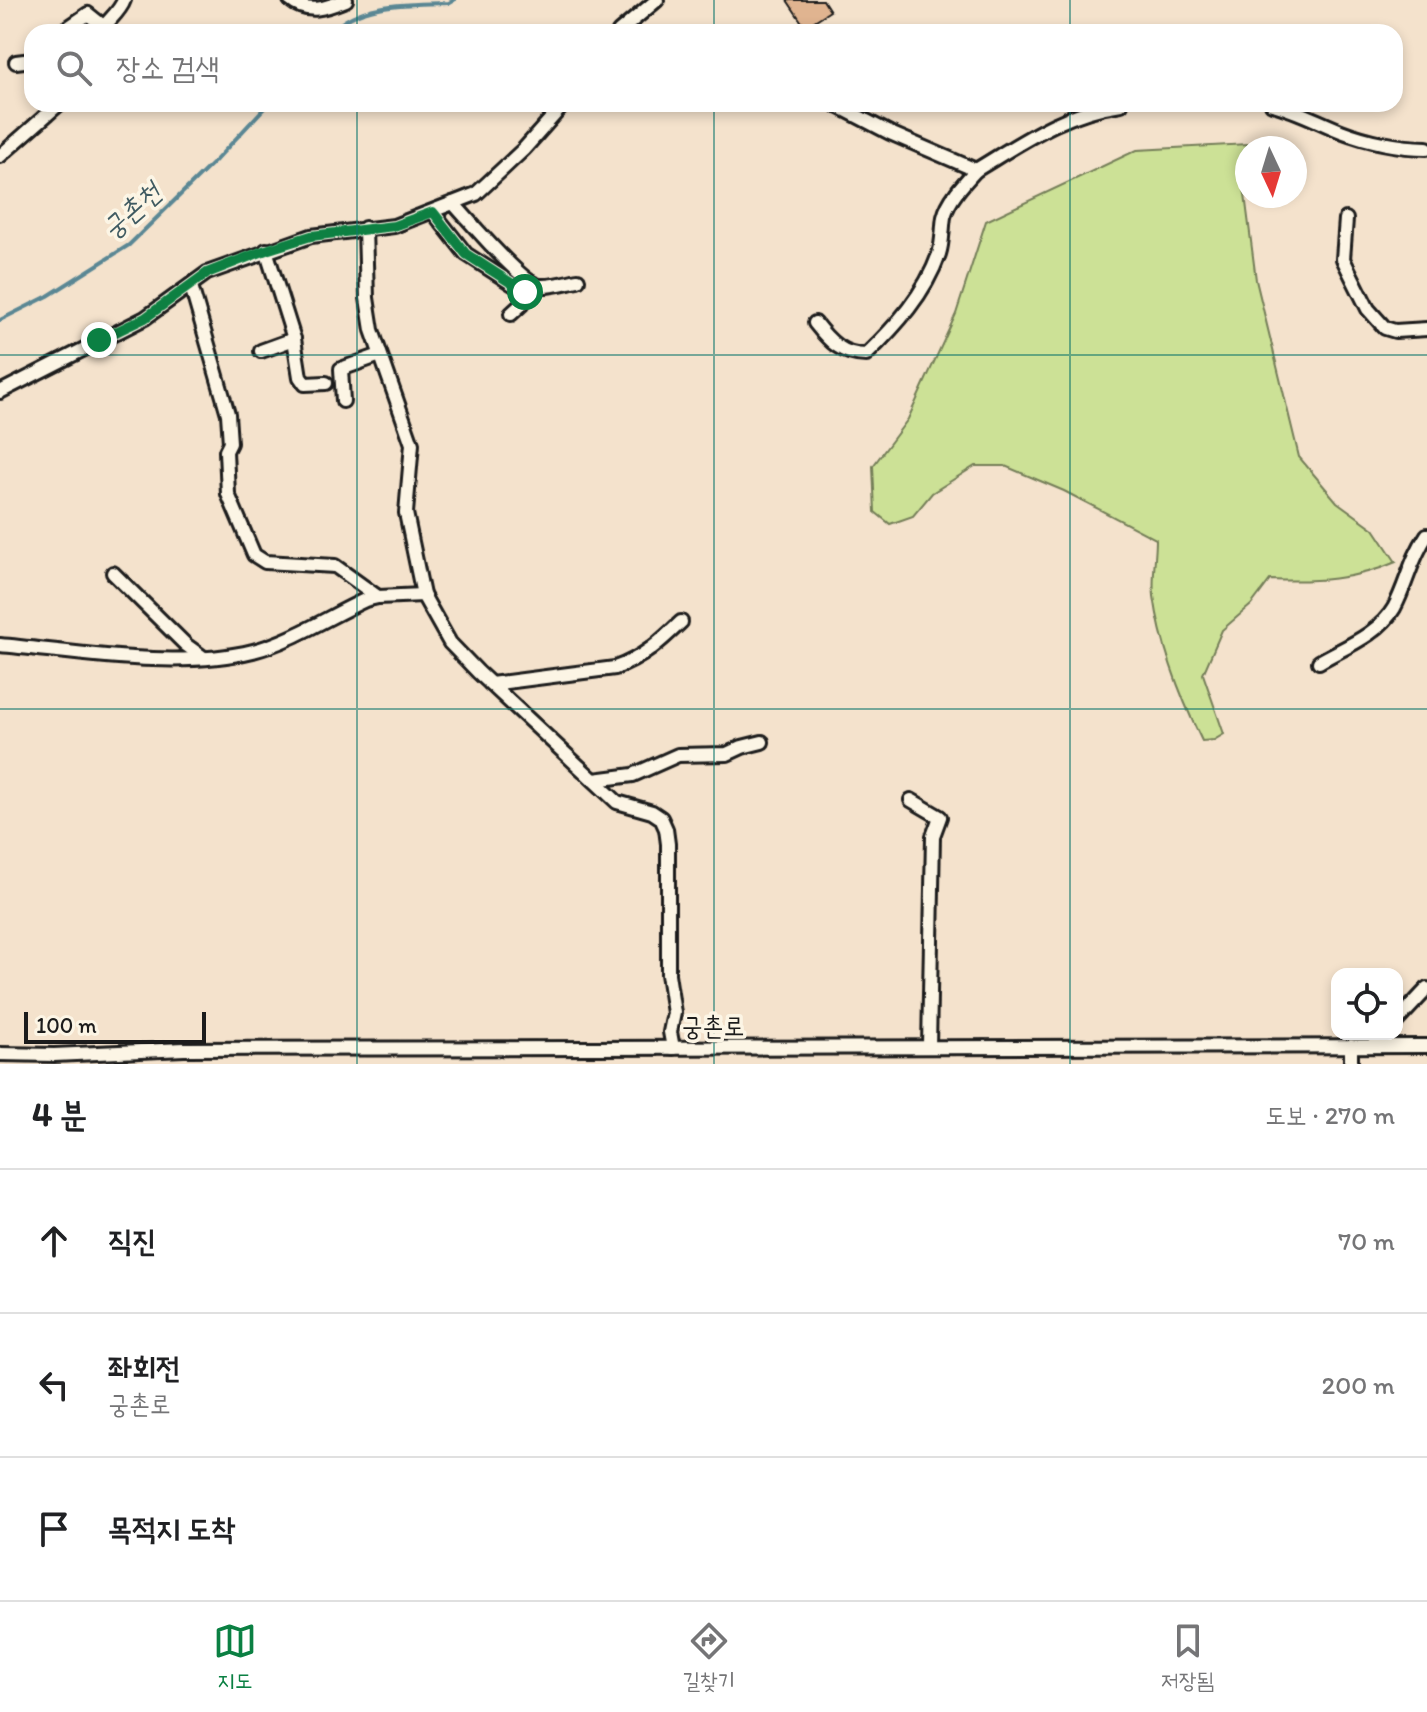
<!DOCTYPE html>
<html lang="ko">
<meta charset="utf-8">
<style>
:root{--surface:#fff;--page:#f2f2f2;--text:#202124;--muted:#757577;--line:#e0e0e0;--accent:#0b8043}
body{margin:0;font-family:Itim,"Poor Story",sans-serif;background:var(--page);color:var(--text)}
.controls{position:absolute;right:24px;bottom:24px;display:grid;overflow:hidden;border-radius:16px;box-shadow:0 4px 12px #0003}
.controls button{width:72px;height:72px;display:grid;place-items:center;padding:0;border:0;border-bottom:2px solid var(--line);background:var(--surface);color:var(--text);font:40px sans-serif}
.compass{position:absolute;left:1235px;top:136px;width:72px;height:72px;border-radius:50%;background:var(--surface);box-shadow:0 4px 12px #0003;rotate:176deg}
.scale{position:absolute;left:24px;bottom:20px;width:182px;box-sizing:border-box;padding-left:8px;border:4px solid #1c1c1c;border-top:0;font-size:22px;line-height:28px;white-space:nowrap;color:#1c1c1c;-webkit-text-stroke:6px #fcf5e5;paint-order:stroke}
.stop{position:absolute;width:24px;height:24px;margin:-18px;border:6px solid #0b8043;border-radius:50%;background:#fff}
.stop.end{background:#0b8043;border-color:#fff;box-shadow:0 2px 8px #0008}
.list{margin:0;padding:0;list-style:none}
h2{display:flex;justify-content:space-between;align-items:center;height:104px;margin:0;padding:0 32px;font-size:34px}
h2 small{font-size:26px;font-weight:400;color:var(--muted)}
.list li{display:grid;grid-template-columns:52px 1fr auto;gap:24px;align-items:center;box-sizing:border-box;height:144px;padding:0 32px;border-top:2px solid var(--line)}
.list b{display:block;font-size:30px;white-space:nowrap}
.list p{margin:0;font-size:26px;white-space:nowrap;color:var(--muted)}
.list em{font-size:26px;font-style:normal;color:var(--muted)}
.icon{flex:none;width:44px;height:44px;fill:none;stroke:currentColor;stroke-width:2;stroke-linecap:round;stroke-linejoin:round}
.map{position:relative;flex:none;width:1427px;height:1064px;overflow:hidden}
.search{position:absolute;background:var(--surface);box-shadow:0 4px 12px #0003;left:24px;right:24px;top:24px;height:88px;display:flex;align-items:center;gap:20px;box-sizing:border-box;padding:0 28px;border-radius:24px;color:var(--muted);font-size:30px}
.sheet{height:536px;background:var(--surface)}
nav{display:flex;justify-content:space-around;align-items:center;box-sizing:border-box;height:112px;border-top:2px solid var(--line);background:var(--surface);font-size:22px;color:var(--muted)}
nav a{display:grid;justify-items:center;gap:4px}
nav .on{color:var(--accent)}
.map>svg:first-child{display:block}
</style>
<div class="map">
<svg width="1427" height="1064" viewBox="0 0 1427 1064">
<rect width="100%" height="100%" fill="#f4e2cc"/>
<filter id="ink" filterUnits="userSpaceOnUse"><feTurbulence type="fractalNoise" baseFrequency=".0125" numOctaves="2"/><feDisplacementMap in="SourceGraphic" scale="16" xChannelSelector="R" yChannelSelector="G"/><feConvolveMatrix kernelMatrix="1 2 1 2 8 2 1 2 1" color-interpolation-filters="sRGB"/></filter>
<g filter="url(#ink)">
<path fill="#cce196" stroke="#747e59" stroke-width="2" d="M1248,144L1244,187L1256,280L1299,457L1337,502L1374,529L1396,562C1355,580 1315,582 1270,580L1251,605L1222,630L1203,674L1224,734L1214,740L1202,741C1180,696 1161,646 1154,596C1152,578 1156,558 1156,539L1064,491L1005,466H975L932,493L913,516L890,524L875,512L873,466L908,419L956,314L986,221L1137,150Z"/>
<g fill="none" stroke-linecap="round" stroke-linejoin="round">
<g stroke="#5a8794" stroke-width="4">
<path d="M332,32C357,2 412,4 449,3L454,0"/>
<polyline points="0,320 48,296 129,245 216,160 268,104"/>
</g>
</g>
<polygon fill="#e0b490" stroke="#1c1c1c" stroke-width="2" points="787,0 823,0 830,11 805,27"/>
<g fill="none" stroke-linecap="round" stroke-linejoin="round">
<g stroke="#1c1c1c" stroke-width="18">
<g id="minor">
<path d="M290,0C308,15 326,8 346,0"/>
<polyline points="62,32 88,14 103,26"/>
<path d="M100,32C107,21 120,12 124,0"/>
<polyline points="619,32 657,0"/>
<polyline points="16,62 32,60"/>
<path d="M834,104L890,133L976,170C1024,141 1064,112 1121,104"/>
<path d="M1272,104C1297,110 1318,122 1341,131C1367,141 1400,148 1427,148"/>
<polyline points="0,156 59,104"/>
<path d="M453,203C469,220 522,284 540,286C552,287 567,282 578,280"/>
<polyline points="433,212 466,254 525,292 522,304 511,314"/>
<polyline points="1346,219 1343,259 1368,309 1385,328 1395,331 1427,329"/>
<polyline points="365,228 367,298 372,330 412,444 406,513 423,595 450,643 478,672 617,802 652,812 661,818 666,829 668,844 668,974 674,1013 670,1032 673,1048"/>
<polyline points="191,286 228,414 230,443 226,451 228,494 254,555 265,562 335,566 378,597 423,595"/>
<path d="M815,323C829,341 842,355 866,355C896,326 925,294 939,254C943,242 942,229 944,217C948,200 964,183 976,170"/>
<polyline points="294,339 300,377 305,384 326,383"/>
<polyline points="261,351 294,339 266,250"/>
<polyline points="0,392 145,318 207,273 311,236 394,226 476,194 524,149 564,104"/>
<polyline points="343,401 341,369 380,355"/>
<polyline points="113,573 186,645 204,658"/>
<path d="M0,645C77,652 177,670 253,651C292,641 328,617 365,600L378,597"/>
<path d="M1319,662C1345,647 1379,634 1394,608C1407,584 1410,560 1427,535"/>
<path d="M491,684L615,668C643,658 660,642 681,622"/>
<polyline points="594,780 633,775 678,755 727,754 742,747 762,742"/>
<polyline points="911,800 940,817 933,836 929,1047"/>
<polyline points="1397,1021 1427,989"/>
<polyline points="1373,1046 1384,1034"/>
<polyline points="0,1054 54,1055 184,1049 1427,1046"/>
<polyline points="1351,1064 1351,1046"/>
</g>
</g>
<use href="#minor" stroke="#fcf5e5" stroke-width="12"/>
</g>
</g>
<g fill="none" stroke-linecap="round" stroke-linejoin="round" filter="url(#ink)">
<polyline stroke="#0b8043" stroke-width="10" points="99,340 145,318 207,273 266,250 311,236 394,226 433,212 466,254 525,292"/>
</g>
<path fill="none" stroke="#0f766e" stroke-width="2" stroke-opacity="0.55" d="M357,0V32M714,0V32M1070,0V32M357,104V1064M714,104V1064M1070,104V1064M0,355H1427M0,709H1427"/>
<g text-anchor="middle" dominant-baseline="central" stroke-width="7" stroke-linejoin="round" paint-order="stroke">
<g font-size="26" fill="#1c1c1c" stroke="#fcf5e5">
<text x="713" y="1026">궁촌로</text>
</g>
<g font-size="28" font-style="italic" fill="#405b62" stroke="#fcf5e5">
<text transform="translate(131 210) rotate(-42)">궁촌천</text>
</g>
</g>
</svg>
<div class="controls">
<button><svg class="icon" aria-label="locate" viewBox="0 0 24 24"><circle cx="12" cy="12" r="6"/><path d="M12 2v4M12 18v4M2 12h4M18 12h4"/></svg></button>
</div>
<svg class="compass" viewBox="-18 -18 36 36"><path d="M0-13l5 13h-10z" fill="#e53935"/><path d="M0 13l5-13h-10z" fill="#757577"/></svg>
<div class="scale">100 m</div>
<div class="stop" style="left:525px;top:292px"></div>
<div class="stop end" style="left:99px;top:340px"></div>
<div class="search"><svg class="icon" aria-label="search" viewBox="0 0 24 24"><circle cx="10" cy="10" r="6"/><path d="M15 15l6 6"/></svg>장소 검색</div>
</div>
<section class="sheet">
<h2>4 분<small>도보 · 270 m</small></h2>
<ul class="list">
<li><svg class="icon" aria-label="ahead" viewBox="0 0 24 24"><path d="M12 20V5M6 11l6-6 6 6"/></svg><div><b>직진</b></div><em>70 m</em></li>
<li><svg class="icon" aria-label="left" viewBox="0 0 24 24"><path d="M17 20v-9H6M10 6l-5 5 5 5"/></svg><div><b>좌회전</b><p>궁촌로</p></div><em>200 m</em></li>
<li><svg class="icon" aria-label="arrive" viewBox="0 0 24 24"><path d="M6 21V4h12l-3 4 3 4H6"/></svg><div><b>목적지 도착</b></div></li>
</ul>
</section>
<nav>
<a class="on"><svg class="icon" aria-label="map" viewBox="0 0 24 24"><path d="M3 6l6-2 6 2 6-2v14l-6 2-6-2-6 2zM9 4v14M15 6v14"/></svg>지도</a>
<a><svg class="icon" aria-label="directions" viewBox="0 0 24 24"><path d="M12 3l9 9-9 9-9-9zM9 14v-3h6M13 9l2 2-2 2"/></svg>길찾기</a>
<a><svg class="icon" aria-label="saved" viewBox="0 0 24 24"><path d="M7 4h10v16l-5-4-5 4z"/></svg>저장됨</a>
</nav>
